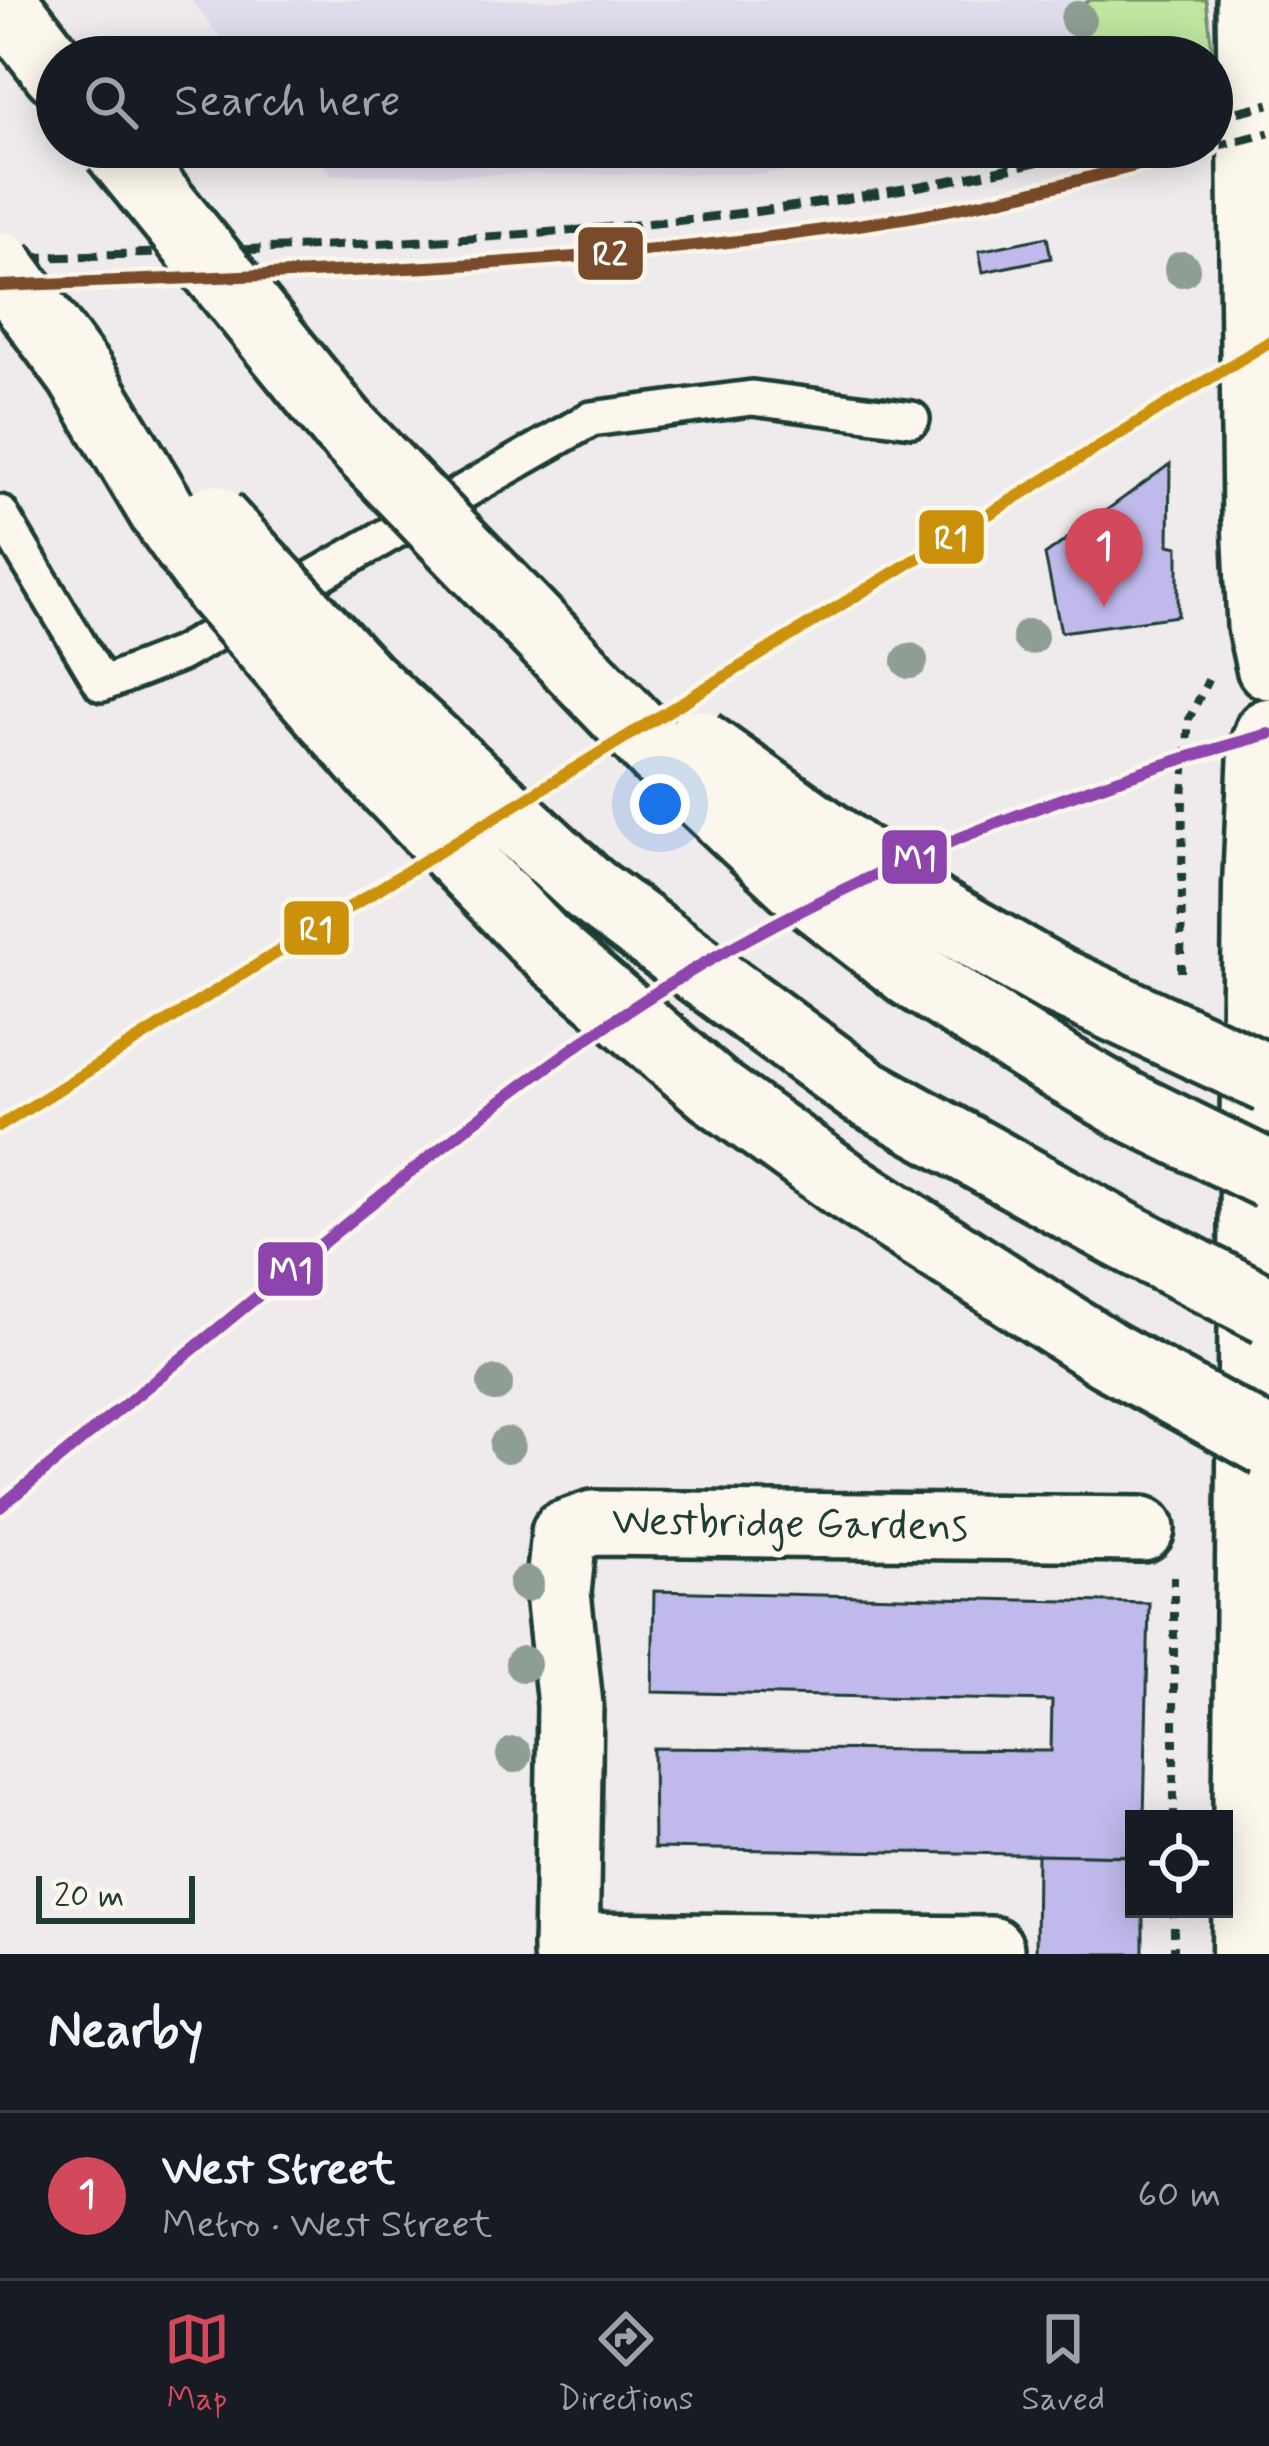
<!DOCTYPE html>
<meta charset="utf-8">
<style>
:root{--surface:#171b24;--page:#242831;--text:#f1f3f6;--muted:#9ea1a6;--line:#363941;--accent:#d1495b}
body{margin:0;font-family:Mynerve,sans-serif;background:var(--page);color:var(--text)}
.controls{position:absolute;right:36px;bottom:36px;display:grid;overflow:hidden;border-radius:0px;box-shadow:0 6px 30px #0003}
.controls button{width:108px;height:108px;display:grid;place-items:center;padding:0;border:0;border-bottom:3px solid var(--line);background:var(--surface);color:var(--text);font:60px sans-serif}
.scale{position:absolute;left:36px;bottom:30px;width:159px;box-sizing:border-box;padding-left:12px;border:6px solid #1f3d34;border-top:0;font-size:33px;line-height:42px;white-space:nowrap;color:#1f3d34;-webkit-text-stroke:9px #fbf7ec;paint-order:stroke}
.you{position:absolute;left:660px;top:804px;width:42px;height:42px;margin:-30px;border:9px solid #fff;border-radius:50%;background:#1a73e8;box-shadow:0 0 0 18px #1a73e833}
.badge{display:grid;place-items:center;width:78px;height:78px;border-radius:50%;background:var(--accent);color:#fff;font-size:39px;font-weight:700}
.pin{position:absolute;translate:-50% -99px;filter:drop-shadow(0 3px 6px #0008)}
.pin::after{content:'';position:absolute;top:63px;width:42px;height:36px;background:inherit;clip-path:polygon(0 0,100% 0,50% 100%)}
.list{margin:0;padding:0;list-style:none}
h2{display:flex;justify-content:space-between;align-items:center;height:156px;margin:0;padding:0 48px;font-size:51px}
h2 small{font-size:39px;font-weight:400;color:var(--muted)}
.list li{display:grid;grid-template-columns:78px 1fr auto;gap:36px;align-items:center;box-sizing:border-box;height:168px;padding:0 48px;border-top:3px solid var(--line)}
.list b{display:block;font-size:45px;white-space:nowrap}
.list p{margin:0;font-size:39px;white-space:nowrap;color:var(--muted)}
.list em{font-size:39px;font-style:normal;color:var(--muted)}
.icon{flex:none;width:66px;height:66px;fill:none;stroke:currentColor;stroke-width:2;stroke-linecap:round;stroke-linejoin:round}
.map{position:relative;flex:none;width:1269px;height:1954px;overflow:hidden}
.search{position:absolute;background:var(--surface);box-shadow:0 6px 30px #0003;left:36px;right:36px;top:36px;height:132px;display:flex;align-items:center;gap:30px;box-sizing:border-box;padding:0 42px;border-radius:66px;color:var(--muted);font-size:45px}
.sheet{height:324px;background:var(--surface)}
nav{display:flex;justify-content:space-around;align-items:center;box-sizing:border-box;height:168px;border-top:3px solid var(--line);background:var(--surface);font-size:33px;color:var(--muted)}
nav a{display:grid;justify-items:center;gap:6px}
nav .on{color:var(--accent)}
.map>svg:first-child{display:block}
</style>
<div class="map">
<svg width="1269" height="1954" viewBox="0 0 1269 1954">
<rect width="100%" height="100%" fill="#efebec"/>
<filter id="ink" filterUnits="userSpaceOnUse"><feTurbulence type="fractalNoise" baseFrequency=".00833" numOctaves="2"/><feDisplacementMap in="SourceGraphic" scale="24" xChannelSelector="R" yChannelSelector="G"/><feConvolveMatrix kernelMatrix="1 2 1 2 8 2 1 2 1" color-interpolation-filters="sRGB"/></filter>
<g filter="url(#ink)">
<g fill="#e1dcec">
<polygon points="191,0 1090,0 1080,6 1081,57 236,57"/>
<polygon points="309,147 977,147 763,174 331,175"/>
</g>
<polygon fill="#bfe59f" stroke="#6f916a" stroke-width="3" points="1090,0 1206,0 1216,82 1212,84 1212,57 1081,57 1080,6"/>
<g fill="#c0baec" stroke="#1f3d34" stroke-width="3">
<polygon points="1047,237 1051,258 983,272 979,251"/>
<polygon points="1170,464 1169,545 1178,547 1178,616 1061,632 1045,555"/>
<polygon points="654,1591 1149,1603 1144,1819 1134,1819 1134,1856 654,1848 653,1748 1051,1751 1052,1701 652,1692"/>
<polygon points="1037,1854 1134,1856 1134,1909 1143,1909 1143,1954 1036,1954"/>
</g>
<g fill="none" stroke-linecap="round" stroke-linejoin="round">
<g stroke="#1f3d34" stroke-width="42">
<polyline id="lane" points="0,513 102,684 180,654 591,419 752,398 912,419"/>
</g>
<g stroke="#1f3d34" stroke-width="72">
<g id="street">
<polyline points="1249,0 1255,520 1260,626 1269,667"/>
<polyline points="566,1945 991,1949"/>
<polyline points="566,1954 570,1705 558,1593 564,1533 593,1523 1142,1529"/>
</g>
</g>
<g stroke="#1f3d34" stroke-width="75">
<polyline id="secondary" points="1246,1954 1257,886 1263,749 1269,732"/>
</g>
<g stroke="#1f3d34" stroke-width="75">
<polyline id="highway" points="2,0 57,71"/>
</g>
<g stroke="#1f3d34" stroke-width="8" stroke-dasharray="9 9" stroke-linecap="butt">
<polyline points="1181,972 1183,797 1189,719 1211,674"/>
<polyline points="1174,1819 1174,1575"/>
<polyline points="1174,1954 1174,1909"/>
</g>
<use href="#lane" stroke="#fbf7ec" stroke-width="33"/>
<use href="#street" stroke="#fbf7ec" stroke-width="63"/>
<use href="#secondary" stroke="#fbf7ec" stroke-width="66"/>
<use href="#highway" stroke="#fbf7ec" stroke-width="66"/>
<g stroke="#1f3d34" stroke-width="9" stroke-dasharray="18 9" stroke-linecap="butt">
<polyline points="1212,118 1269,104"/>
<polyline points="1212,147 1269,133"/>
<path d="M0,259C367,244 740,240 1097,147"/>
<path d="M0,286C303,273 609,267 909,217C1011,200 1111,171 1211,147"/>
</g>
<g stroke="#1f3d34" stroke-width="75" stroke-linecap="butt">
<g id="highway-bridge">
<polyline points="116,147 344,427 670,765 801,888 912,974 1047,1059 1126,1105 1269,1175"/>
<polyline points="0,265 80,374 163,512 218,589 386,781 542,943 713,1090 843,1184 1108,1355 1269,1443"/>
<polyline points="213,518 364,681 589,889 863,1091 1120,1234 1269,1311"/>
<polyline points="698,743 935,912 1057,981 1269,1079"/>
</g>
</g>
<use href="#highway-bridge" stroke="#fbf7ec" stroke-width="66"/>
<g stroke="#fbf7ec" stroke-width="21">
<polyline id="rail-1" points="0,1126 385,885 1269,342"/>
</g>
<g stroke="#fbf7ec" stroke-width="21">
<path id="rail-2" d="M0,286C303,273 609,267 909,217C1011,200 1111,171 1211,147"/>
</g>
<use href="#rail-1" stroke="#cc910a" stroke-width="12"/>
<use href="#rail-2" stroke="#7a4b2a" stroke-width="12"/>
<g stroke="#fbf7ec" stroke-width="21">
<path id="metro-1" d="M0,1507C108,1419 216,1330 324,1242C453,1137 584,1030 729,949C900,853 1081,785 1269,734"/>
</g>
<use href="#metro-1" stroke="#8e44ad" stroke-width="12"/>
</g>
<g fill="#8e9e92">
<circle cx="1078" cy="19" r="18"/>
<circle cx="1182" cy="269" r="18"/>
<circle cx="1030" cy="637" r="18"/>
<circle cx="910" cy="661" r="18"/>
<circle cx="495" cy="1384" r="18"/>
<circle cx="507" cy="1445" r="18"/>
<circle cx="526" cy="1584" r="18"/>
<circle cx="523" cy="1664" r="18"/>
<circle cx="514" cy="1755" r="18"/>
</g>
</g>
<g text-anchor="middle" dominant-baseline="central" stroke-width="12" stroke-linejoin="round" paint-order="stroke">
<g font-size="42" fill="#1f3d34" stroke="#fbf7ec">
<text transform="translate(790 1525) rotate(1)">Westbridge Gardens</text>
</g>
</g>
<g stroke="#fbf7ec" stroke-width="4.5">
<rect x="576" y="225" width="69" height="57" rx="12" fill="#7a4b2a"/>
<rect x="917" y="508" width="69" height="58" rx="12" fill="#cc910a"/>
<rect x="880" y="828" width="69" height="58" rx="12" fill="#8e44ad"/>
<rect x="282" y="899" width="69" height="58" rx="12" fill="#cc910a"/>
<rect x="256" y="1240" width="69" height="58" rx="12" fill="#8e44ad"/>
</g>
<g font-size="33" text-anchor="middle" font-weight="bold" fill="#fff">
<text x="610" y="265">R2</text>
<text x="951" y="549">R1</text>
<text x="915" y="869">M1</text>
<text x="316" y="940">R1</text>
<text x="291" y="1281">M1</text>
</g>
</svg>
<div class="controls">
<button><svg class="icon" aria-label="locate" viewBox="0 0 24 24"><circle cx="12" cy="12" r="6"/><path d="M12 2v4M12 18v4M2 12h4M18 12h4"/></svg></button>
</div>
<div class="scale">20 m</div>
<div class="you"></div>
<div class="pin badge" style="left:1104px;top:607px">1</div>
<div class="search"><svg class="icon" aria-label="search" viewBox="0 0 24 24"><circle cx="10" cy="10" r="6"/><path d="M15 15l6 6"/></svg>Search here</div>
</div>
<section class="sheet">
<h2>Nearby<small></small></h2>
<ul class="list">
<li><span class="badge">1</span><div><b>West Street</b><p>Metro · West Street</p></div><em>60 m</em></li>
</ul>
</section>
<nav>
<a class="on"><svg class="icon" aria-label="map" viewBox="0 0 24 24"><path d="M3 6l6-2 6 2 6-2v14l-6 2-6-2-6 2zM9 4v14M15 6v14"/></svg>Map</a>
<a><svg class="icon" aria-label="directions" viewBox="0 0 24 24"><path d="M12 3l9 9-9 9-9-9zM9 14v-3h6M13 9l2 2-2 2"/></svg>Directions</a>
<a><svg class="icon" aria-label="saved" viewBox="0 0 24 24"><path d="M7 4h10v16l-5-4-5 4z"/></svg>Saved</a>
</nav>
